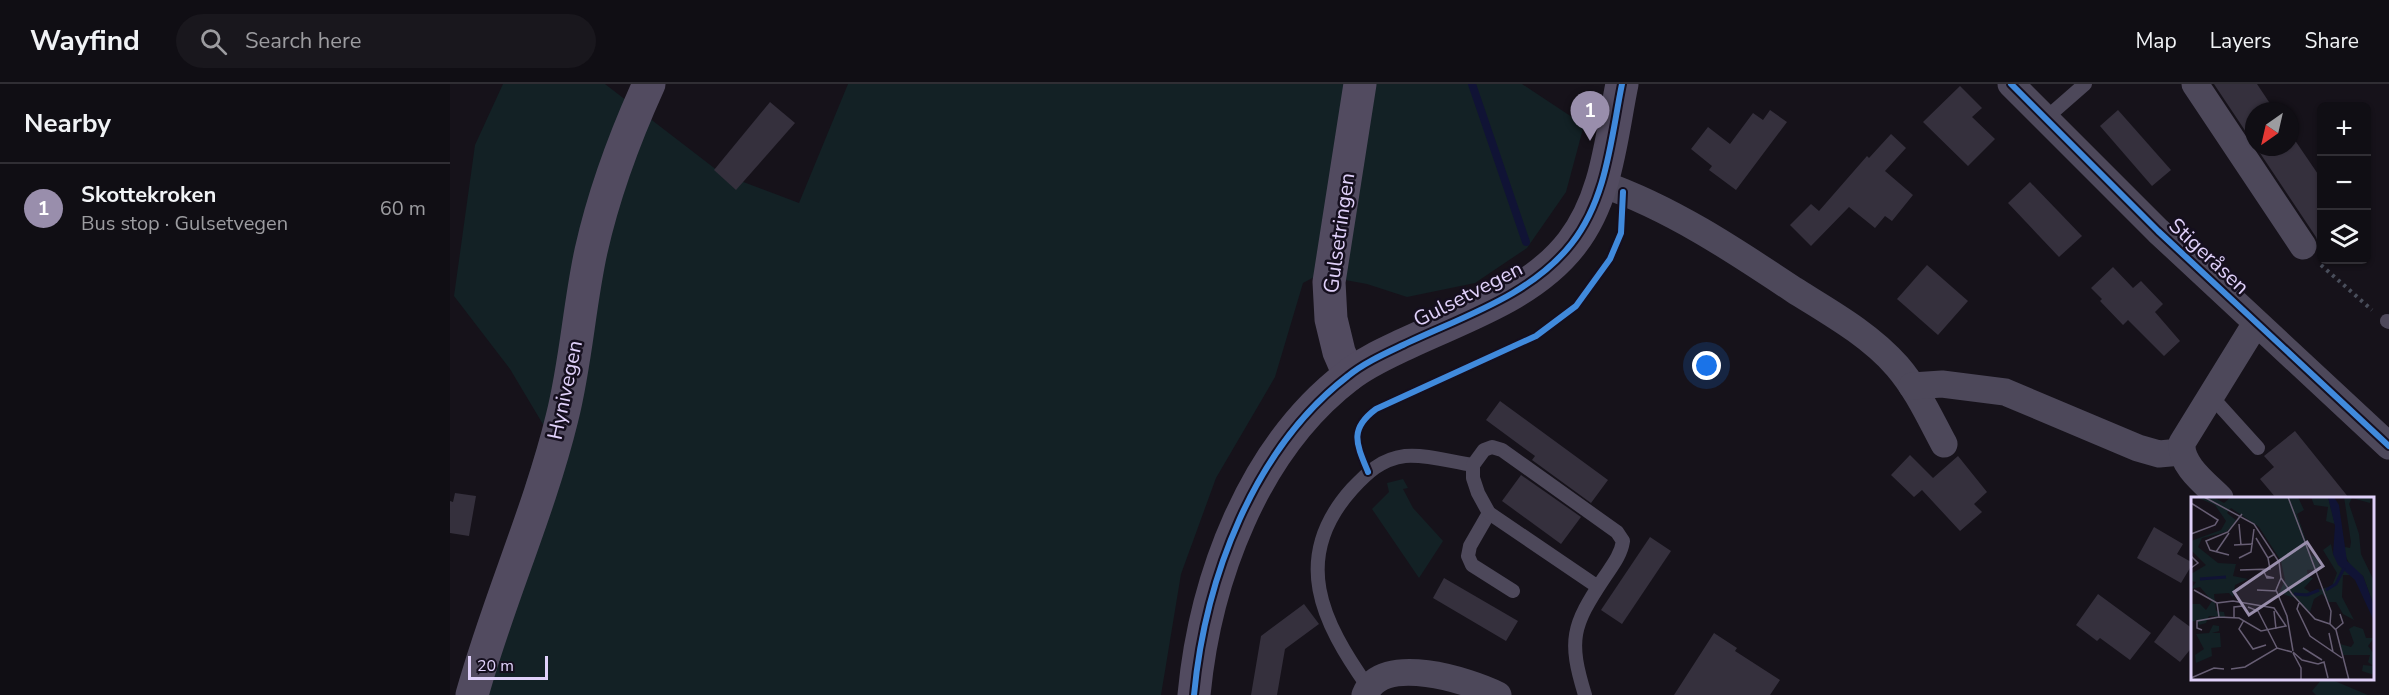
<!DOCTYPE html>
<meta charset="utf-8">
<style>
:root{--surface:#100e14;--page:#19171d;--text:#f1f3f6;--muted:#9c9ca0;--line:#302e34;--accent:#998eac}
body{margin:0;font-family:"Nunito Sans",sans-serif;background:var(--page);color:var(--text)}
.controls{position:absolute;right:18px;top:18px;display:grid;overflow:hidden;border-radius:9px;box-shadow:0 2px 4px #0004}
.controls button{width:54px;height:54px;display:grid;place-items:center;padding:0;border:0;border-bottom:2px solid var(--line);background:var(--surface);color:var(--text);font:30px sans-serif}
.compass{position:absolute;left:1795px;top:18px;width:54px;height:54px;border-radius:50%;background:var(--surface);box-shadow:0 2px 4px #0004;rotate:214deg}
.scale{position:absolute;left:18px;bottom:15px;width:80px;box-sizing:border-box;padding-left:6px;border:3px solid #e0d1fa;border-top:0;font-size:16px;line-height:21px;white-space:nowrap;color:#e0d1fa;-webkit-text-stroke:4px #150f1e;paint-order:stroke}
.you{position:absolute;left:1257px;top:282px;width:21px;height:21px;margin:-15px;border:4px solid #fff;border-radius:50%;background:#1a73e8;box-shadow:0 0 0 9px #1a73e833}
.badge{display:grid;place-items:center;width:39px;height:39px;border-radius:50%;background:var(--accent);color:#fff;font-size:20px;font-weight:700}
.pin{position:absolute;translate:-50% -50px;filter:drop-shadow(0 2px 3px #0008)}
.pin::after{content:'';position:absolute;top:32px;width:21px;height:18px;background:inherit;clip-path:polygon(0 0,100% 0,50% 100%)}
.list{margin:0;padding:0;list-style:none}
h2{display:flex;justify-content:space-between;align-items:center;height:78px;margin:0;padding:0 24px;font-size:26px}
h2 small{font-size:20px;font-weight:400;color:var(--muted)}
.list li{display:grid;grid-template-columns:39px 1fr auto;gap:18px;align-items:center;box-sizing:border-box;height:90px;padding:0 24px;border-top:2px solid var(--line)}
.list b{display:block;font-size:22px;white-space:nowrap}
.list p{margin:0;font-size:20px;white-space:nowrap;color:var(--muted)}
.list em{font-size:20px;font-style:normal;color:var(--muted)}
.icon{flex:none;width:33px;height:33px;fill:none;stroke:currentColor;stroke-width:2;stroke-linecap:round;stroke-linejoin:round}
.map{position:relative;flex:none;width:1939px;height:611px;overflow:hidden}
header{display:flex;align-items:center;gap:36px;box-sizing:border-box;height:84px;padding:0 30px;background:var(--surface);border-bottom:2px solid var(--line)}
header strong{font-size:28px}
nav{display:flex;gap:33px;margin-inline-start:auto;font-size:21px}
.search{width:420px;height:54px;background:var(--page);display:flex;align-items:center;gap:15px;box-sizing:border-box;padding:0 21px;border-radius:33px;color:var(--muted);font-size:22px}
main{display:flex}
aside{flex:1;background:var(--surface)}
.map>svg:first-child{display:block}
</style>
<header>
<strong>Wayfind</strong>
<div class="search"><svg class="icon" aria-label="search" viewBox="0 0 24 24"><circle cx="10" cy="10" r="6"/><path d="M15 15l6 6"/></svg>Search here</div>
<nav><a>Map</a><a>Layers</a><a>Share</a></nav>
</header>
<main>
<aside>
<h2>Nearby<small></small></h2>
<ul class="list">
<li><span class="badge">1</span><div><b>Skottekroken</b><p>Bus stop · Gulsetvegen</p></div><em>60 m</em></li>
</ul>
</aside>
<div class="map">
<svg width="1939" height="611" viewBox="0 0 1939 611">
<rect width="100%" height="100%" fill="#16121a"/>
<g fill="#132125">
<polygon points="53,0 155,0 272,90 349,119 398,0 1072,0 1134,41 1116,108 1077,164 1025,199 957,213 917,200 868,191 853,199 825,293 766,394 731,490 711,611 10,611 94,342 60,285 4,212 25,61"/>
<polygon points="953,395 958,404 953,405 963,424 993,457 969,494 922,425 939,408 937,399"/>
<polygon points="1872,595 1880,595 1918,611 1866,611 1862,607"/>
</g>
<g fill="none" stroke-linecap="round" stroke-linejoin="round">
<polyline stroke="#101335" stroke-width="8" points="1022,0 1076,158"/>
</g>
<g fill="#35303d">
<polygon points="1764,0 1807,0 1825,27 1804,27 1804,60"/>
<polygon points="1510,2 1532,24 1522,33 1545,55 1518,82 1473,38"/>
<polygon points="320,18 345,39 286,106 264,86"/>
<polygon points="1320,26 1337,38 1286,106 1259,86 1262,82 1241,65 1258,43 1280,60 1303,29 1313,36"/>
<polygon points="1668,26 1721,86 1702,102 1650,42"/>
<polygon points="1840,49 1872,96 1872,170 1866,153 1806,63 1840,63"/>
<polygon points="1441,50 1456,64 1435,87 1463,111 1442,137 1435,132 1425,144 1399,123 1361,162 1340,141 1361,120 1369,127 1417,72 1419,74"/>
<polygon points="1580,98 1632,152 1609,173 1558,119"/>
<polygon points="1477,181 1518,217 1488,251 1447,215"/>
<polygon points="1663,183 1683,204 1691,197 1713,220 1705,228 1730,257 1714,272 1678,236 1673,241 1650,217 1652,215 1641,204"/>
<polygon points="1050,317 1158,396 1141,419 1082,376 1085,372 1036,336"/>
<polygon points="1845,347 1899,414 1826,414 1810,395 1824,383 1814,372"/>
<polygon points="1460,371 1483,394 1508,372 1537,408 1524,420 1532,428 1510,447 1472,406 1464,413 1441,391"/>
<polygon points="1071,391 1131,433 1111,460 1052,417"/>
<polygon points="5,409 26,412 19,452 0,449 0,417 3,418"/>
<polygon points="1704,443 1733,460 1727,470 1743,479 1731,499 1687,474"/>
<polygon points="1200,453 1221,467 1172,540 1151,526"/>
<polygon points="994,494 1068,537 1056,557 983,514"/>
<polygon points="1648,510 1701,549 1680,576 1650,554 1647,557 1626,541"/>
<polygon points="854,520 869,540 835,565 827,611 801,611 811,552"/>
<polygon points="1724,531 1743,545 1743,562 1730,578 1704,558"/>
<polygon points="1264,549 1287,564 1285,567 1330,596 1320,611 1224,611"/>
</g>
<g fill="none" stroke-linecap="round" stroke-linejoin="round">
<polyline stroke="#494e5b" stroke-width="4" stroke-dasharray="3 4.5" stroke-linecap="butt" points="1871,181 1922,226"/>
<g stroke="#4d485a" stroke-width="14">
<polyline points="1595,35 1635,0"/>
<polyline points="1937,237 1939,238"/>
<polyline points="1761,312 1808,364"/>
<polyline points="1039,429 1020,462 1018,472 1022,481 1063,507"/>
<path d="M918,603C872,538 840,474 902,405C917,389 931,375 955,372C976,370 1002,378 1023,381"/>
<path d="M1135,611C1118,556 1122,542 1154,494C1162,482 1171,471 1173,457L1167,448L1052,366L1042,363L1034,366L1023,381V394L1028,409L1039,429L1148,503"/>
</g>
<g stroke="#4d485a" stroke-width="27">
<polyline points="1561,0 1708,147 1939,362"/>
<polyline points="1745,0 1853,162"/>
<path d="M1152,100C1221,124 1284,166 1344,206C1379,228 1419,250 1447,282C1467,305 1480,334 1494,360"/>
<polyline points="1462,302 1492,300 1555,308 1688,364 1709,370 1731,368"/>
<path d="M1770,414C1756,400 1730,381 1732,359L1806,239"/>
<path d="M915,611C931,568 1020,597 1048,611"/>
</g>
<g stroke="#524b60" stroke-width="33">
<polyline points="899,291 889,268 881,235 879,198 910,0"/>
<path d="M22,611C48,517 89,428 112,334C126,279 129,222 141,167C154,109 174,55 199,0"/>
<path d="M744,611C755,495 803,365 898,292C914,279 934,270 953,261C1011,233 1081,212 1122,159C1157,114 1161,54 1172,0"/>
</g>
<g stroke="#150f1e" stroke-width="10">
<g id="cycleway">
<polyline points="1561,0 1708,147 1939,362"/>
<path d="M918,388C906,359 899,345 926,325L1086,252L1126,222L1160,175L1171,149L1173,108"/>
<path d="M744,611C755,495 803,365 898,292C914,279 934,270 953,261C1011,233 1081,212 1122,159C1157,114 1161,54 1172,0"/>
</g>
</g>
<use href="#cycleway" stroke="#408adc" stroke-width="6"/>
</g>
<g text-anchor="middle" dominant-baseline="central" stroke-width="5" stroke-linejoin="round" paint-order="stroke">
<g font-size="21" fill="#e0d1fa" stroke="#150f1e">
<text transform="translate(889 149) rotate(-82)">Gulsetringen</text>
<text transform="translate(1759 172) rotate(43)">Stigeråsen</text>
<text transform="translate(1018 210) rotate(-27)">Gulsetvegen</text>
<text transform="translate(115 306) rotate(-78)">Hynivegen</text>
</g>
</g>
<g transform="translate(1741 413)">
<rect width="183" height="183" fill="#16121a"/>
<path d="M5,0H22L33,6L40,0H107L113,13L106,17L120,58L126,61L130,72L116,73L117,80L122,81L113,91L119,95L141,89L146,76L132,53L140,47L142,57L159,78H152L151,100L163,123L152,117L145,105H138L131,97L123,102L119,115L104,101L88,96L94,83L90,64L68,30L40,11L36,16L46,24L35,35L11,41L7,50L27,66L45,67L42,79L57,82L44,88L42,100L38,96L23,97L25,114L33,115L34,120L18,119L15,126L8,128L6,123L0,125V107H9L15,113L21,104L9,90L0,92L5,85L0,84V77L15,68L0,53V44L30,33L35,24L24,8ZM120,0H137L144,27L135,24L137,10L123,8ZM153,0H180L179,6L161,1L158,7L168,37L170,57L183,84V109L172,79L160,70L154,58V50L159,51L160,45ZM22,128L28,129V134L21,136H29L30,150L20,151L19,137L21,159L5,166L4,158L13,152L5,137L18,136ZM163,129L172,132L175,141H183L177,149L183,157V178L171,174L172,168L182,169L177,165L179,158H152L149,147L160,150L163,146L158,132Z" fill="#132125"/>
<path d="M137,0H143L148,8L156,64L172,79L183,109V124L164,83L147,68L142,57L144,29Z" fill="#101335"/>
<path fill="none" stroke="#101335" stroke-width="3" d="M9,82L35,80M135,93L145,87L153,71M103,97L116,98L128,93"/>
<path fill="none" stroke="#675e74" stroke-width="1.5" d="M13,0L63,27L88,65L90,81L101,97L124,122L139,127M97,0L140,114L139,127L145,133L158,183M0,6L27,23L24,28L0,37M48,27L50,48M65,41L77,61L84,57M43,48L62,47M25,55L38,36M38,58L19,53L15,44L37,35L51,17M0,59L7,66L0,71M48,61L60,55L63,32M49,73L79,72L77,61M72,73L76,81H83L75,79M90,81L85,93L96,119L102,154M3,93L26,106M66,93L86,94M42,104L83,111L95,129L70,134L48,121L28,120L26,106ZM108,106L106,112L119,139L151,161M57,110L67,114L86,151M83,114L85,132M43,120V110L52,109M53,123L48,132L62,152L75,148M145,132L152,126L149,117M11,133L6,131V124L28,120M138,136L142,155M112,151L131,163M102,155L111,163L127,167L133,165L137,181M102,156L110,171V183M40,172L54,170L86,151L101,155M0,181L23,171L33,172"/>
<path fill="#998eac" fill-opacity="0.15" stroke="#998eac" stroke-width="3" d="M116,45L132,69L58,118L43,95Z"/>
<rect width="183" height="183" fill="none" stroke="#e0d1fa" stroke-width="3"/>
</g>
</svg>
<div class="controls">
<button>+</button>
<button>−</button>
<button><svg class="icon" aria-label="layers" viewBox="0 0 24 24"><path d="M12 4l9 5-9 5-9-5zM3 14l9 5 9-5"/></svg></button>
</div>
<svg class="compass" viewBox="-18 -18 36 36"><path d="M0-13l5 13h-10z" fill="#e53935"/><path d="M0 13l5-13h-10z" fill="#9c9ca0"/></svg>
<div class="scale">20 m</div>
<div class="you"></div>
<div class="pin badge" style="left:1140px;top:57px">1</div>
</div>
</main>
